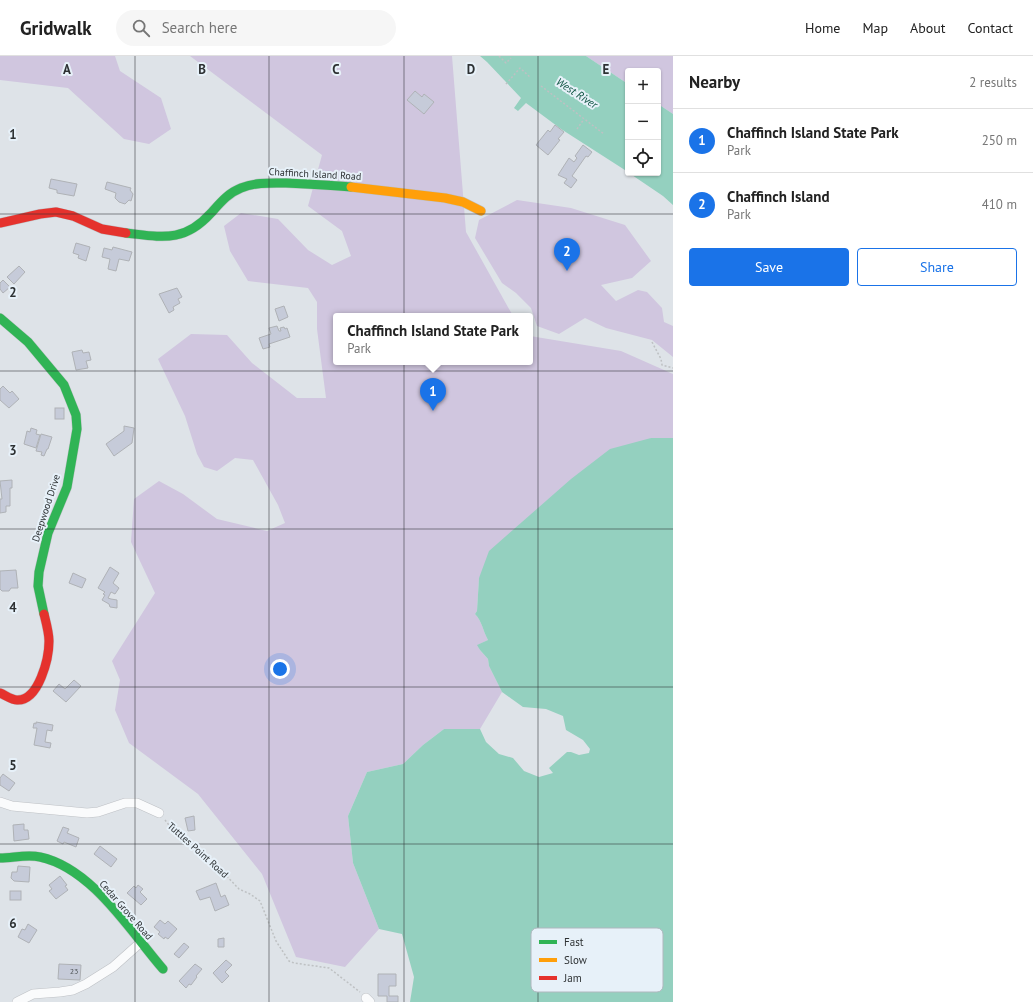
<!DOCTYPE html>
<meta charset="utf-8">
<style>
:root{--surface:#fff;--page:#f6f6f6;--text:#222;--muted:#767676;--line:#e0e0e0;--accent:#1a73e8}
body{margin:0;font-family:"PT Sans",sans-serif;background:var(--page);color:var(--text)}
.controls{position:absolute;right:12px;top:12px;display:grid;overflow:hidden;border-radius:4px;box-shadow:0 1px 3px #0004}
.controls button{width:36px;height:36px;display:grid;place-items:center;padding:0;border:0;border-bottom:1px solid var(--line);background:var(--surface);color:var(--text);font:20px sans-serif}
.you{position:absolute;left:280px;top:613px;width:14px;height:14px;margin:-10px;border:3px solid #fff;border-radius:50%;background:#1a73e8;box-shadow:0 0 0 6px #1a73e833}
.badge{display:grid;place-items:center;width:26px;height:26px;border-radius:50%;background:var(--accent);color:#fff;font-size:13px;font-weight:700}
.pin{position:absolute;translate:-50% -33px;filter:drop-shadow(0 1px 2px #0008)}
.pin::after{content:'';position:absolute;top:21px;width:14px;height:12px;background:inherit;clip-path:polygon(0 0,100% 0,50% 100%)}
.popup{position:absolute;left:333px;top:257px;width:200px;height:52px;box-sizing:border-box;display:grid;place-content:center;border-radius:4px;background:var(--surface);filter:drop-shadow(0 1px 3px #0005);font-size:13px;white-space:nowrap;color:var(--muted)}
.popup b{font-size:15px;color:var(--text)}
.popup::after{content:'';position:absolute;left:50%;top:100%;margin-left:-8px;border:8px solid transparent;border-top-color:var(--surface)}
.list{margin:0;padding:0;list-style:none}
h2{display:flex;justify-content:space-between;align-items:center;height:52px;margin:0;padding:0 16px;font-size:17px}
h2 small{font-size:13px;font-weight:400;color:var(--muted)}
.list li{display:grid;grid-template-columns:26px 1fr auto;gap:12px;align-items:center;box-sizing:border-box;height:64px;padding:0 16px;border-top:1px solid var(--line)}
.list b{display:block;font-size:15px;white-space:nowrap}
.list p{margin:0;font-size:13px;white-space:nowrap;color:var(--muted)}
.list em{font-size:13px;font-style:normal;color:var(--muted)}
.actions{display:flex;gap:8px;padding:12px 16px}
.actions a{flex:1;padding:9px 0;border:1px solid var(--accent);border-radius:4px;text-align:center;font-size:14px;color:var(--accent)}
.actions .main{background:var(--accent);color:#fff}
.icon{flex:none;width:22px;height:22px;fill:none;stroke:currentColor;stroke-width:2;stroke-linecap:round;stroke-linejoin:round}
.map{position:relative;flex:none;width:673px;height:946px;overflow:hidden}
header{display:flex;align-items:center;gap:24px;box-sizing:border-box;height:56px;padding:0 20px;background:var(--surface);border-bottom:1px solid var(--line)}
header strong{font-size:19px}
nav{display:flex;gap:22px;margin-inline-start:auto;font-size:14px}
.search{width:280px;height:36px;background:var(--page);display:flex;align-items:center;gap:10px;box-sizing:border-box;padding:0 14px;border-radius:22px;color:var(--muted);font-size:15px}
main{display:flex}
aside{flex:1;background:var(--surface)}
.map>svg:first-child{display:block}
</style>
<header>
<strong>Gridwalk</strong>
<div class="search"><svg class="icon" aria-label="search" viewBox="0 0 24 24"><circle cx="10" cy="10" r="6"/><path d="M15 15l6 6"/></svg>Search here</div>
<nav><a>Home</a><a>Map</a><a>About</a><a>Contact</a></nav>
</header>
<main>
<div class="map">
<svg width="673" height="946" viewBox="0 0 673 946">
<rect width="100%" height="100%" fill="#dee3e8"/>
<g fill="#d0c6df">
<polygon points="0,0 115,0 120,15 161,42 171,73 149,88 124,83 68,32 0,24"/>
<path d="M190,0H452L466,176L513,260H336V306H530V280L621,295L673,318V382H651L479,522L477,555L475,558C482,565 483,575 488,584L478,589L480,594L488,603L489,610L502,636L480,673H444L423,689L403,708L367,716L348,760L353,807L379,873L345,911L296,901L262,818L198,738L129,687L115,654L120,624L112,605L155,537L131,486L134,443L159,425L183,438L217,463L267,475L285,467L278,449L253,404L235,402L217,415L204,411L197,398L185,360L158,303L191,278L227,279L252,307L297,342H326L317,273V246L308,232L248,225L230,195L224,170L241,157L278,163L308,194L332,209L351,200L342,175L308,150L322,99Z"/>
<polygon points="586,0 673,0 673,58 658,48 658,15 628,15 628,28"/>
<polygon points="517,144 571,152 625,169 651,205 632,222 601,229 616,245 638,234 647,236 662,252 664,266 673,270 673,301 652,284 606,272 585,262 559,278 537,270 531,252 516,237 502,227 475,182 479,164"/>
</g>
<g fill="#94d0bf">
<polygon points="480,0 586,0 628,28 628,116 561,73 526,47 518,55 514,52 521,42 487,6"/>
<polygon points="658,48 673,58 673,149 663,140 629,117 658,117"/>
<path d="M651,382H673V946H410L414,921L402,878L379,873L353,807L348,760L367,716L403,708L423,689L444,673H480L486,686L499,698L513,702L524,715L539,721L553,717L549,712L567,696H571L579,699L589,697L590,693L583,684L566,674L563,660L546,653L523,651L502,636L489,610L488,603L480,594L477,589L488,584C483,575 482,565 475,558L477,555L479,522L489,495L571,423L610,393Z"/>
</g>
<g fill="#c6cbd9" stroke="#afb2b6">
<polygon points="415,35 422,41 424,38 434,46 424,58 407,44"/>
<polygon points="555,69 564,76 558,83 560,84 548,99 536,89 548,74 550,76"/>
<polygon points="583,89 592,96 588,101 586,100 572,120 577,124 571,132 564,127 567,123 558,119 569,102 574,106 577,102 575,100"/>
<polygon points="51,123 77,128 74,140 57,137 57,134 49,132"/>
<polygon points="107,126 131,132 130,134 133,138 131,145 129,144 125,148 119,146 115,142 116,137 105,133"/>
<polygon points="76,187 90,191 86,205 78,202 79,199 73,197"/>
<polygon points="113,191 132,196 129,205 119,203 116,215 108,213 110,203 102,201 104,192 112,194"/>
<polygon points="19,210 25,216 14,228 7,221"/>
<polygon points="3,224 10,231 3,237 0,233 0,227"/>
<polygon points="177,232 182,241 178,243 180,247 173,251 174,254 169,257 159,238"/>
<polygon points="284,250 288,261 279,265 275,253"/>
<polygon points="277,270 279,275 281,275 280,272 284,271 285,273 287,272 290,281 269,288 270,291 263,293 259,282 271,278 269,272"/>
<polygon points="82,294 83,297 89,296 91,304 86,305 88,312 76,314 72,296"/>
<polygon points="3,330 10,337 12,335 19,343 9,352 0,344 0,333"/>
<rect x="55" y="352" width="9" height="11"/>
<polygon points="124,370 134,372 132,387 114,400 106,388 124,375"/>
<polygon points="31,372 37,374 36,378 40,379 36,392 24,388 27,375 30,376"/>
<polygon points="41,378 52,381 48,393 47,393 44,400 41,399 42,396 36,395"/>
<polygon points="12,424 12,432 10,432 10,450 6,450 6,456 0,457 0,443 2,443 0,425"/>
<polygon points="110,511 119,517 113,527 119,532 115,538 111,536 108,542 111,543 117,544 117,552 110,551 109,548 102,544 105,539 103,538 105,536 98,532"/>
<polygon points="16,514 18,532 11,532 9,535 2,535 0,533 0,515"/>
<polygon points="73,517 86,523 82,532 69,527"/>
<polygon points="74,624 81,630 66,646 53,635 59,628 65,633"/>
<polygon points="36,666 53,669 52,675 47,674 45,686 51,687 50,692 34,689 37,672 33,672 34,667 36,668"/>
<polygon points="3,718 15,727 9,735 0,729 0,722"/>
<polygon points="194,760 195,774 188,775 185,762"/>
<polygon points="24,768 24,774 28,774 29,783 14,785 13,769"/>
<polygon points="63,771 69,773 67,777 79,782 76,791 64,786 63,788 57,785"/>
<polygon points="100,790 117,803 111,811 94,798"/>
<polygon points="18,810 30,811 29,826 14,825 11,822 12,816 17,816"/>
<polygon points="60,820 67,829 65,830 68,834 56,843 49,835 52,833 49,829"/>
<polygon points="216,827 221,841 225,839 229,849 215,855 210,841 200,844 196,835"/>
<polygon points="138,829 143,833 140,836 147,843 141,849 127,837 134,830 136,832"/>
<rect x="10" y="835" width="11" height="9"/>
<polygon points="160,864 165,868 168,865 177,873 168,883 165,881 164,883 158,878 160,876 154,871"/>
<polygon points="28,868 37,874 29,887 18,881 22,873 25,874"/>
<polygon points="224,882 224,891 218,891 218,883"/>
<polygon points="184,887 189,891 179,902 174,898"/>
<polygon points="226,904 232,909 225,916 229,920 222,927 213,917"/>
<polygon points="59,908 81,909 80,924 58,923"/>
<polygon points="195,908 202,913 196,920 197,921 191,929 189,928 186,932 179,925"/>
<polygon points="378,918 396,918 396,930 389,930 389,940 398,940 398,946 387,946 387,940 378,940"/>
</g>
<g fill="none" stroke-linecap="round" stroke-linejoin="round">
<g stroke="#bec1c5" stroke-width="10">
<g id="street">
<polyline points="0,746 12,750 87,757 98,756 125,747 137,747 159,757"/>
<polyline points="366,942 370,946"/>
<polyline points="17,946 33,938 60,936 73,934 86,928 113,911 140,887"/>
</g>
</g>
<g stroke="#bec1c5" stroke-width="10">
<g id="fast">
<path d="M126,177C162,181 184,187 211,157C220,147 228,137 241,132C256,126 271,127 286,127C308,128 329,129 351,131"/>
<polyline points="0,262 28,286 64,329 76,359 77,373 67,431 48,477 39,516 38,530 44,558"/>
<path d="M0,802C13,802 27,798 40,801C92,812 130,875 163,913"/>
</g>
</g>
<g stroke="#bec1c5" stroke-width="10">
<polyline id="slow" points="351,131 445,142 463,146 481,155"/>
</g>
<g stroke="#bec1c5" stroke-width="10">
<g id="jam">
<polyline points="0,167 40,158 56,156 73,160 102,173 126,177"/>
<path d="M0,637C5,639 12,644 17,644C39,645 49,602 49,585C49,577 46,566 44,558"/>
</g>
</g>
<g stroke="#bec1c3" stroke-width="1.5" stroke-dasharray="2 2" stroke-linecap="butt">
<polyline points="499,0 506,7 511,2"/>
<polyline points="506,28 520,12 530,21"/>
<polyline points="541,30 604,78"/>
<polyline points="577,73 584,63"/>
<polyline points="652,286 661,303 662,309 673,312"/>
<polyline points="165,764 172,773 193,788 217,810 239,833 250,838 260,845 276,885 289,905 294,907 329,912 360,936"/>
</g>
<use href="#street" stroke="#fafbfc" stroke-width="9"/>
<use href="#fast" stroke="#30b455" stroke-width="9"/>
<use href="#slow" stroke="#ff9f0a" stroke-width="9"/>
<use href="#jam" stroke="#e5322d" stroke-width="9"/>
</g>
<path fill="none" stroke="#2d3133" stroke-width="1" stroke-opacity="0.55" d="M135,0V946M269,0V946M404,0V946M538,0V946M0,158H673M0,315H673M0,473H673M0,631H673M0,788H673"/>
<g text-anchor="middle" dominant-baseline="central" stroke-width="4" stroke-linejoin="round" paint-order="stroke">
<g font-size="8" fill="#53585c">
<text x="74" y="915">23</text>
</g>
<g font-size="10" fill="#2d3133" stroke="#e7f1f9">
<text transform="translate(315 118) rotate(3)">Chaffinch Island Road</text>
<text transform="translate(46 452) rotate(-72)">Deepwood Drive</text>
<text transform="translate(198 794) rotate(42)">Tuttles Point Road</text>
<text transform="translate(126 854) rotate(49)">Cedar Grove Road</text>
</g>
<g font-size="11" font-style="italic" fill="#115644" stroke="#e7f1f9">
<text transform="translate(577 37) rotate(33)">West River</text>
</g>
</g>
<rect x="531" y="872" width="132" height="64" rx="6" fill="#e7f1f9" stroke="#afb7be" stroke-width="1"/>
<rect x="539" y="884" width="18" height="4" fill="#30b455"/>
<rect x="539" y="902" width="18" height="4" fill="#ff9f0a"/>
<rect x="539" y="920" width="18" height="4" fill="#e5322d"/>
<g font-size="11" fill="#2d3133">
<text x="564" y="890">Fast</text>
<text x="564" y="908">Slow</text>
<text x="564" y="926">Jam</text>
</g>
<g font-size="13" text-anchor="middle" font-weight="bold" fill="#2d3133" stroke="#e7f1f9" stroke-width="4" stroke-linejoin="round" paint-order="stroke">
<text x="67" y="18">A</text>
<text x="202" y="18">B</text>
<text x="336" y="18">C</text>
<text x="471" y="18">D</text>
<text x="606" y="18">E</text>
<text x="13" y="83">1</text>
<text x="13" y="241">2</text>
<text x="13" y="399">3</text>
<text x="13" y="556">4</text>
<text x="13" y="714">5</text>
<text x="13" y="872">6</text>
</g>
</svg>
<div class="controls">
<button>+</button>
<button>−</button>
<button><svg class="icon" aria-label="locate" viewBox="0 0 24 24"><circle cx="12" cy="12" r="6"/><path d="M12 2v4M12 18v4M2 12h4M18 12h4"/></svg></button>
</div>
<div class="you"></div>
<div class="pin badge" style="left:433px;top:355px">1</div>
<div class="popup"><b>Chaffinch Island State Park</b>Park</div>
<div class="pin badge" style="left:567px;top:215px">2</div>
</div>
<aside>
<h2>Nearby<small>2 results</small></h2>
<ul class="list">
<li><span class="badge">1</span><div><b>Chaffinch Island State Park</b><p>Park</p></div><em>250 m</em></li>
<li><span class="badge">2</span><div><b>Chaffinch Island</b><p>Park</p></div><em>410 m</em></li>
</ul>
<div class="actions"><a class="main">Save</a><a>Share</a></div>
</aside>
</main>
